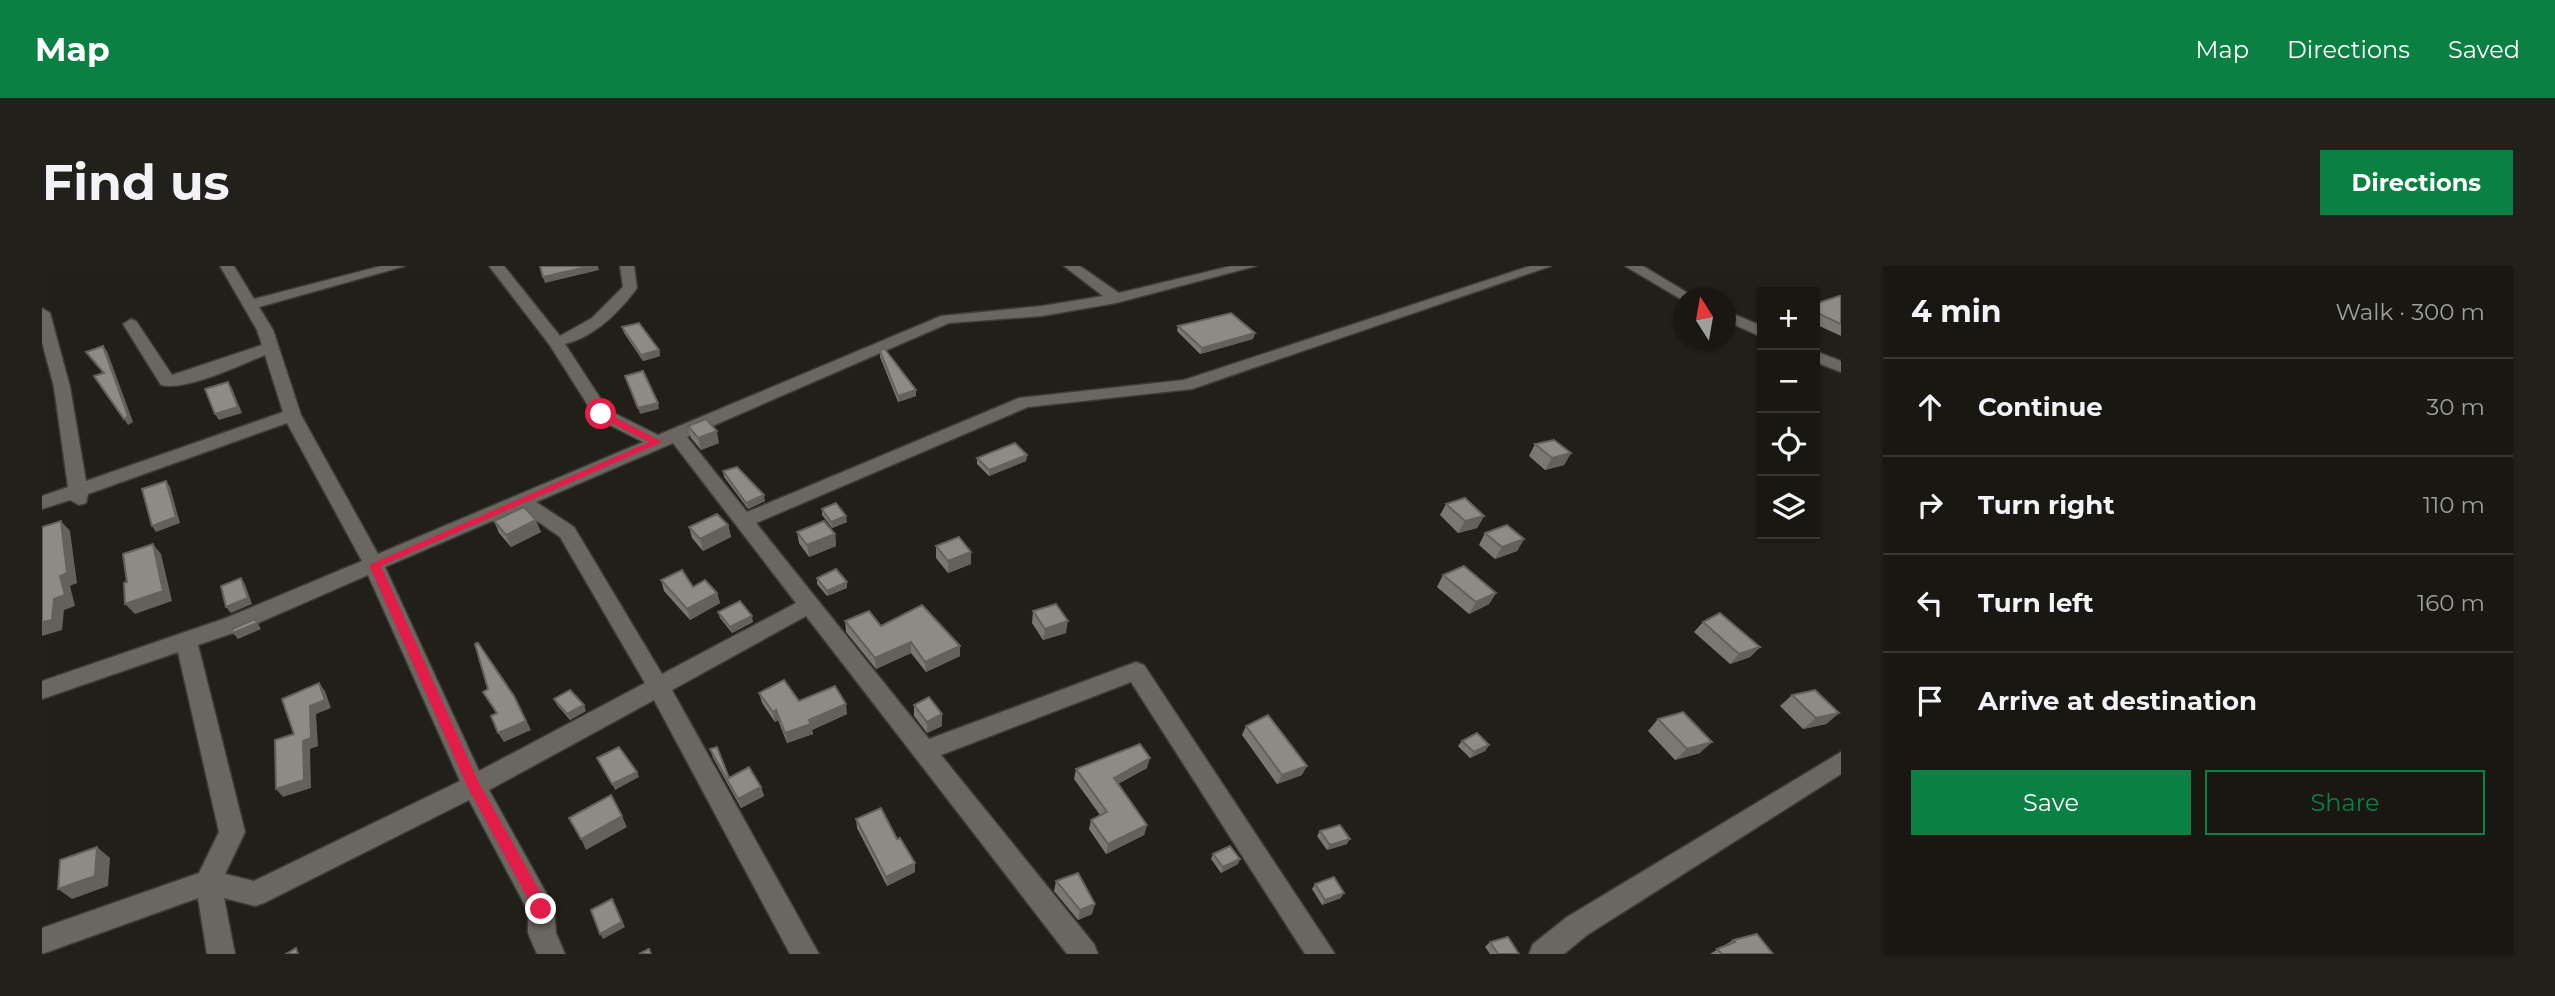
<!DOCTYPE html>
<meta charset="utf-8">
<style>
:root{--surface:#181712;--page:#21201b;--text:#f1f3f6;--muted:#9f9f9f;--line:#363632;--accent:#0b8043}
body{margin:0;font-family:Montserrat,sans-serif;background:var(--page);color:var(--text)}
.controls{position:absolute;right:21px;top:21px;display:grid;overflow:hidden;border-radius:0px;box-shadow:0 2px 5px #0004}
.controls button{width:63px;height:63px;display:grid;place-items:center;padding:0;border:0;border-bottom:2px solid var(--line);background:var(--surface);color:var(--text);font:35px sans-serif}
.compass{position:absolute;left:1631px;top:21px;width:63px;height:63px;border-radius:50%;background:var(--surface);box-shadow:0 2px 5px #0004;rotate:349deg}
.stop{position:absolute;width:21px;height:21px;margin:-16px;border:5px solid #e11d48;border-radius:50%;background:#fff}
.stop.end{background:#e11d48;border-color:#fff;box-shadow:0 2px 7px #0008}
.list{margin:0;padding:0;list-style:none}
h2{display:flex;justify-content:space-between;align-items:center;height:91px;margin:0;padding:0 28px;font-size:30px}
h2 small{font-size:23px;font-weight:400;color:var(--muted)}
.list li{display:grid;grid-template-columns:46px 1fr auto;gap:21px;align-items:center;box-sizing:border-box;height:98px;padding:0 28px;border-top:2px solid var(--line)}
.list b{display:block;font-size:26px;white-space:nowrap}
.list em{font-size:23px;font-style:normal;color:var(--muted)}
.actions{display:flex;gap:14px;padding:21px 28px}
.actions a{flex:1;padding:16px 0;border:2px solid var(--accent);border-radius:0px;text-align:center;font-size:24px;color:var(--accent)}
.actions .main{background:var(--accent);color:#fff}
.icon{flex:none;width:38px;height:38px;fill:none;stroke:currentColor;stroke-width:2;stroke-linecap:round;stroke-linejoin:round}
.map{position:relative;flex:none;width:1799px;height:688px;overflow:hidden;border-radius:0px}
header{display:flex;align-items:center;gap:42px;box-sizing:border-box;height:98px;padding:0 35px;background:var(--accent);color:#fff}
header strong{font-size:33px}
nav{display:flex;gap:38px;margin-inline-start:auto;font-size:24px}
.intro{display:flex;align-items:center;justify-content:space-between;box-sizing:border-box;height:168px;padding:0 42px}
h1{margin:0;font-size:49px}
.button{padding:18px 32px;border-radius:0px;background:var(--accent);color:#fff;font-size:24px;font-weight:700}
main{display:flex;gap:42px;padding:0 42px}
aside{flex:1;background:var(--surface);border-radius:0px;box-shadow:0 2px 5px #0004}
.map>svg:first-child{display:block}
</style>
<header>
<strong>Map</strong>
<nav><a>Map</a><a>Directions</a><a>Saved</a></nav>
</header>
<div class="intro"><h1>Find us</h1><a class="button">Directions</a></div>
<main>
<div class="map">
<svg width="1799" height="688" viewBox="0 0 1799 688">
<rect width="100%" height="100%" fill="#201f18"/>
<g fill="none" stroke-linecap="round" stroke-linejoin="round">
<g stroke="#3d3c37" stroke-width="3">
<g id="minor">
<path d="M178,0H192L212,33L339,0H363L217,41L231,64L259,149L336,288L601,176L554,152L507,78L447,0H462L518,70L550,52L581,21L578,0H592L595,22C577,46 554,70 523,78L566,144L616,169L899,50L1000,40L1061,30L1022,0H1038L1077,27L1189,0H1214L1074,37L1000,50L907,57L645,171L705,246L977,132L1142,114L1488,0H1509L1150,123L986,141L714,257L887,473L1086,399L1094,396L1102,399L1293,688H1263L1089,416L899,489L1052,678L1056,688H1025L764,350L630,424L777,688H748L612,434L447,524L508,634L512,643L514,667L523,688H495L486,667V645L427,534L222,637L213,640L182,632L193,688H165L156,632L0,688V662L157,607L177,566L136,386L0,433V415L184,352L320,295L245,157L46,228L44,237L37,239L28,234L0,243V230L26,221L12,121L0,76V42L8,47L28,121L44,215L241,146L223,89C198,99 145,125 119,119L81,58L89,53L94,55L130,109L220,79L215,64ZM631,177L754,337L620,408L532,261L494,236ZM478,243L518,271L603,417L437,505L343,301ZM326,309L418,515L212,615L183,608L203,566L156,379L200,364Z"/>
<polygon points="1583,0 1601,0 1654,32 1642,32 1642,35"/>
<polygon points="1684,45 1720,60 1720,71 1684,55"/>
<polygon points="1773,85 1799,95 1799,106 1773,96"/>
<polygon points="1799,486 1799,508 1545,669 1522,688 1487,688 1491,678 1525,651"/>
</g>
</g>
<use href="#minor" fill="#69675f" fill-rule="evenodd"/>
</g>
<g fill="#797871">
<polygon points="1799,30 1799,70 1773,58 1773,38"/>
<polygon points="1136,60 1213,67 1211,73 1158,88 1135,65"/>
<polygon points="580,61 617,84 618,90 601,95 582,67"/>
<polygon points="838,85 874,130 856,136 838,91"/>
<polygon points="646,160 677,177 659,184 649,172"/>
<polygon points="1493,178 1529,187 1522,199 1503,204 1487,190"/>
<polygon points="985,189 984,195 947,210 935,198 935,192"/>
<polygon points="681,205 723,235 706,243 682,211"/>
<polygon points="1404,238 1442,250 1435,262 1416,267 1398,249"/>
<polygon points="780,243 805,256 790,262 780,249"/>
<polygon points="452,255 499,266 469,281 457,267"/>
<polygon points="686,259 689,271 661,285 650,272 647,261"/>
<polygon points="755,266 793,268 794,280 767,291 757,277"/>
<polygon points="1443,267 1482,273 1475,285 1453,293 1437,279"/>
<polygon points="894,280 929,286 929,298 906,307 894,292"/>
<polygon points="1401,309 1454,327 1447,338 1427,348 1395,321"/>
<polygon points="775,312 805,322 785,330 775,318"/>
<polygon points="619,314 675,327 678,337 648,354 622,325"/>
<polygon points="991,345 1024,367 1001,374 990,357"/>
<polygon points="676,346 711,356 690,367 678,352"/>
<polygon points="803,355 839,360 918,380 918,390 884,406 869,387 834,403 804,366"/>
<polygon points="1661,356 1718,381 1708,391 1688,398 1652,366"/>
<polygon points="717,427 757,435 805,448 770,464 771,468 745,477 736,454 733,456 720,437"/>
<polygon points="1750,429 1797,447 1784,458 1761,463 1738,440"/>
<polygon points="512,433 544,445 528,454 515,439"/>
<polygon points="872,439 900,448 900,460 885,467 872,450"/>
<polygon points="1616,453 1658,487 1633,494 1606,465"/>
<polygon points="1204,460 1260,509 1235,518 1200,469"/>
<polygon points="1420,475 1447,479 1443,485 1428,492 1416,480"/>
<polygon points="668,483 687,512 719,521 722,530 699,542 671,492"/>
<polygon points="1105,502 1076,518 1105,559 1102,569 1064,588 1047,563 1049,554 1058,549 1032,513 1034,503"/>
<polygon points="814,553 855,573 873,597 873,606 845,620 815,562"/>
<polygon points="1278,565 1305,578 1285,584 1275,570"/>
<polygon points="1171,588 1198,593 1196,598 1179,607 1169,593"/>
<polygon points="1014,615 1050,648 1036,654 1012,625"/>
<polygon points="1273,618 1299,632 1280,639 1270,623"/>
<polygon points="1691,674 1731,688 1668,688"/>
<polygon points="1448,676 1477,688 1448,688 1443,681"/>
</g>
<g fill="#63615c">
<polygon points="549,0 556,0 557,4 503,17 501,11"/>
<polygon points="1213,67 1211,73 1158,88 1160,82"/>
<polygon points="61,80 65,85 91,156 86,159 82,153"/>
<polygon points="617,84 618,90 601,95 599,89"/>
<polygon points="186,116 190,122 200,147 177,154 173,148"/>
<polygon points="874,124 874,130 856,136 856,130"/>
<polygon points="616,137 617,143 598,148 596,142"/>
<polygon points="675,165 677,177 659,184 656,172"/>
<polygon points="1529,187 1522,199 1503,204 1510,192"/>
<polygon points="985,189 984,195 947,210 947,204"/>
<polygon points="124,215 128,221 138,257 114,266 110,260"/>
<polygon points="722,229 723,235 706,243 704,237"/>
<polygon points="804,250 805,256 790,262 789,256"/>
<polygon points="1442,250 1435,262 1416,267 1423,255"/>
<polygon points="494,254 499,266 469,281 464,269"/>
<polygon points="19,255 28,265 35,317 28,320 33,340 22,344 20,364 0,370 0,356 12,333 18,310"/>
<polygon points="686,259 689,271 661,285 658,273"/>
<polygon points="793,268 794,280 767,291 765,279"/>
<polygon points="1482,273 1475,285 1453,293 1460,281"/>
<polygon points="111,278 119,288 130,335 93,348 83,338"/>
<polygon points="929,286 929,298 906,307 906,295"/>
<polygon points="199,312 203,318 210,338 189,347 184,341"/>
<polygon points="805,316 805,322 785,330 785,325"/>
<polygon points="675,327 678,337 648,354 645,343"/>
<polygon points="1454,327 1447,338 1427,348 1434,336"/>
<polygon points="710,350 711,356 690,367 688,361"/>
<polygon points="213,353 219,363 196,373 191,367"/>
<polygon points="1026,355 1024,367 1001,374 1003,363"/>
<polygon points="869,376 869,387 834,403 833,392"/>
<polygon points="918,380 918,390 884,406 883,396"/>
<polygon points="1718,381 1708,391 1688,398 1697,388"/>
<polygon points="277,417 283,425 289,442 274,448 276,480 268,483 269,522 241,531 234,523 261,475 268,440"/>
<polygon points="472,430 489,464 462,476 456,467"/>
<polygon points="804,438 805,448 770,464 771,468 745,477 743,467"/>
<polygon points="542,439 544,445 528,454 525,448"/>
<polygon points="734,444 736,454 733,456 731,446"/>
<polygon points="1797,447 1784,458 1761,463 1774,452"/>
<polygon points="900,448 900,460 885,467 885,456"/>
<polygon points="1670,476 1658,487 1633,494 1645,483"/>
<polygon points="1447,479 1443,485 1428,492 1432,486"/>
<polygon points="1108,492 1105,502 1069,521 1072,512"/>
<polygon points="1265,500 1260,509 1235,518 1240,509"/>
<polygon points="595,506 597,511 573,524 570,518"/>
<polygon points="719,521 722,530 699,542 696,533"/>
<polygon points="580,550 585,561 544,584 539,573"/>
<polygon points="1105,559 1102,569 1064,588 1066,578"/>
<polygon points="1308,573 1305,578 1285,584 1288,579"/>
<polygon points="55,581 68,592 66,620 30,633 16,623"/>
<polygon points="1198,593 1196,598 1179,607 1181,601"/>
<polygon points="873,597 873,606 845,620 844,611"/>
<polygon points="1302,627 1299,632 1280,639 1283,634"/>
<polygon points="570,633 583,661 561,673 558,668"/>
<polygon points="1053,638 1050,648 1036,654 1038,644"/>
</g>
<g fill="#8d8b83" stroke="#63615c" stroke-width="2">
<polygon points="498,0 549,0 501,11"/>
<polygon points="1797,30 1799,30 1799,58 1773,46 1773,38"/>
<polygon points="1189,47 1213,67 1160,82 1136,60"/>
<polygon points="597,57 617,84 599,89 580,61"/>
<polygon points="61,80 86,150 82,153 52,110 62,107 44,86"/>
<polygon points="842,82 874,124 856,130 838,85"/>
<polygon points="601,105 616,137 596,142 583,110"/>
<polygon points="186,116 196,141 173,148 163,123"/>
<polygon points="664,153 675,165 656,172 646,160"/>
<polygon points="1512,174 1529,187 1510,192 1493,178"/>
<polygon points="973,177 985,189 947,204 935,192"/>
<polygon points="695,201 722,229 704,237 681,205"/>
<polygon points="124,215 134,251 110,260 100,223"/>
<polygon points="1423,232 1442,250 1423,255 1404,238"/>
<polygon points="794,237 804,250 789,256 780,243"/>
<polygon points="482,241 494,254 464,269 452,255"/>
<polygon points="675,248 686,259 658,273 647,261"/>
<polygon points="19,255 25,307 18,310 23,329 12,333 10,354 0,356 0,261"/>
<polygon points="782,255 793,268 765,279 755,266"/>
<polygon points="1465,259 1482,273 1460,281 1443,267"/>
<polygon points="917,271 929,286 906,295 894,280"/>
<polygon points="111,278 121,325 83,338 82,317 85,316 81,288"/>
<polygon points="1422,300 1454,327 1434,336 1401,309"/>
<polygon points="794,303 805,316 785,325 775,312"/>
<polygon points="640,304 651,321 663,314 675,327 645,343 619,314"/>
<polygon points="199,312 206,332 184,341 179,320"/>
<polygon points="698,335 710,350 688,361 676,346"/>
<polygon points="1014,338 1026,355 1003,363 991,345"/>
<polygon points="880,339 918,380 883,396 869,376 833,392 803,355 827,345 839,360"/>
<polygon points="1678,347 1718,381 1697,388 1661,356"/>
<polygon points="213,353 215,357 191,367 190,363"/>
<polygon points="436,377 472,430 484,455 456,467 449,450 455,447 441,426 446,423 433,378"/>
<polygon points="742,414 757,435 793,420 804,438 767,454 769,458 743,467 734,444 731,446 717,427"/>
<polygon points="277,417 283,434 268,440 269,472 261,475 262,514 234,523 233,474 252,468 240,433"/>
<polygon points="528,424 542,439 525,448 512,433"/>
<polygon points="1773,424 1797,447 1774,452 1750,429"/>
<polygon points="887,431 900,448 885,456 872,439"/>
<polygon points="1641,446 1670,476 1645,483 1616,453"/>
<polygon points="1226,449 1265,500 1240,509 1204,460"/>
<polygon points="1435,467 1447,479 1432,486 1420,475"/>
<polygon points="1098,478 1108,492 1072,512 1105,559 1066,578 1049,554 1065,546 1034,503"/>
<polygon points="577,481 595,506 570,518 555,492"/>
<polygon points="675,481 687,512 707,501 719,521 696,533 668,483"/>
<polygon points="569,529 580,550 539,573 527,552"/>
<polygon points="839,542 855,573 858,572 873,597 844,611 814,553"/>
<polygon points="1298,559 1308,573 1288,579 1278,565"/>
<polygon points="1188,580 1198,593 1181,601 1171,588"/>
<polygon points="55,581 53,610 16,623 18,594"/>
<polygon points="1036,607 1053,638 1038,644 1014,615"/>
<polygon points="1292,611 1302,627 1283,634 1273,618"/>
<polygon points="570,633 580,656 558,668 549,644"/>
<polygon points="1715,668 1731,688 1680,688 1675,683 1693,676 1691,674"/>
<polygon points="1466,671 1477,688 1456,688 1448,676"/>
<polygon points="254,682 256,688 244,688"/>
<polygon points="607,683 609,688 597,688"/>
</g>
<polygon fill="#e11d48" points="556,146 563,146 620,176 339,300 437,517 505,638 507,643 499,650 494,648 425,520 327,299 607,176 556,150"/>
</svg>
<div class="controls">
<button>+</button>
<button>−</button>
<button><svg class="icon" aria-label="locate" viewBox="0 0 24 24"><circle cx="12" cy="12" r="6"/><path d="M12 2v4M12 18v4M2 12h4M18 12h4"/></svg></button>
<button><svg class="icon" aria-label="layers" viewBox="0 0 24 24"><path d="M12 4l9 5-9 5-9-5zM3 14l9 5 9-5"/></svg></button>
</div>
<svg class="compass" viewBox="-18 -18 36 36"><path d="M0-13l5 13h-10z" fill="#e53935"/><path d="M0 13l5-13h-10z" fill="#9f9f9f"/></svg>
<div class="stop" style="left:559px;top:148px"></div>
<div class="stop end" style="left:499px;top:643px"></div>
</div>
<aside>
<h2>4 min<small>Walk · 300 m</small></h2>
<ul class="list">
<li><svg class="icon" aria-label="ahead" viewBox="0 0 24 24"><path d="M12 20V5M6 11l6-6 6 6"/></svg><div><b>Continue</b></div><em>30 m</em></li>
<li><svg class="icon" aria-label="right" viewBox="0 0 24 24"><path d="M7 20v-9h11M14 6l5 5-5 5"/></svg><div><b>Turn right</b></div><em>110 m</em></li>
<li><svg class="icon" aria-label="left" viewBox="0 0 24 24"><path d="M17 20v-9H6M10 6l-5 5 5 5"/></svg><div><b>Turn left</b></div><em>160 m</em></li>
<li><svg class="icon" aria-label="arrive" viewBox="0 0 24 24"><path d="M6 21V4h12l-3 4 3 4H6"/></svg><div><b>Arrive at destination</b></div></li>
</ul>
<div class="actions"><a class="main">Save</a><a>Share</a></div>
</aside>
</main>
